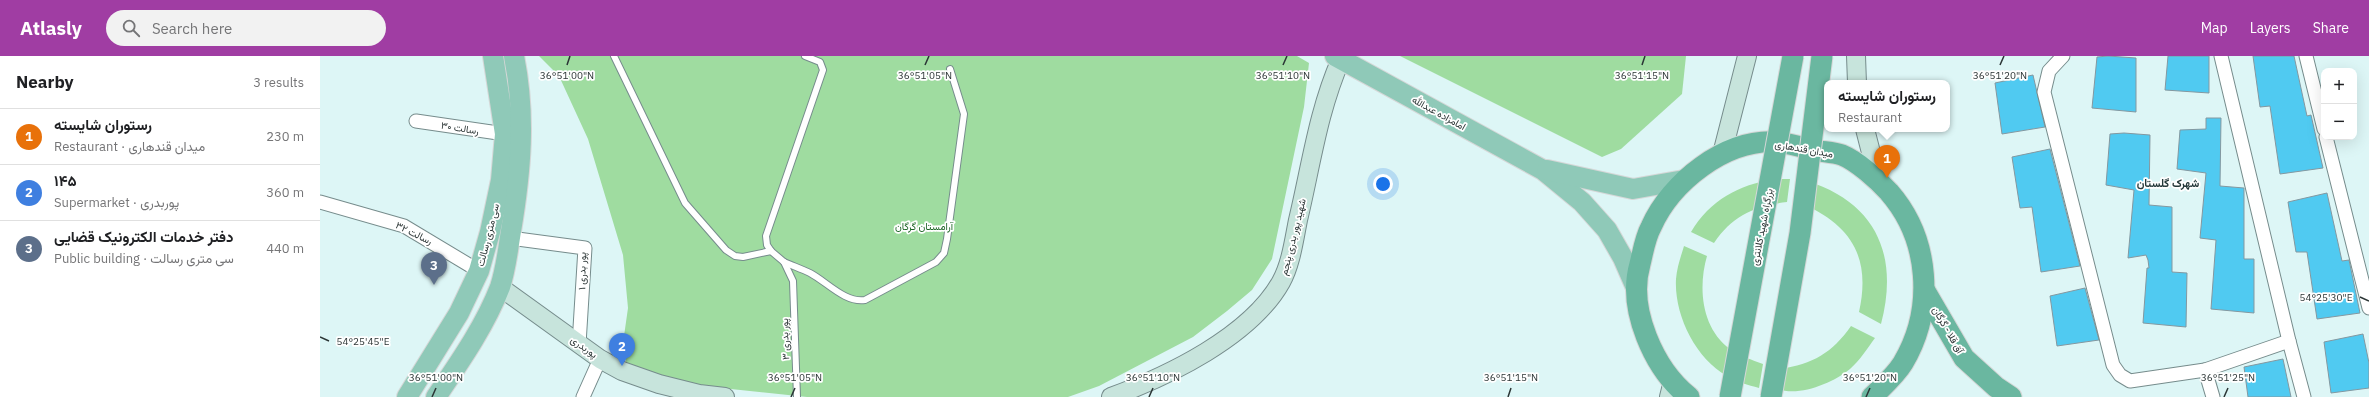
<!DOCTYPE html>
<meta charset="utf-8">
<style>
:root{--surface:#fff;--page:#f2f2f2;--text:#202124;--muted:#757577;--line:#e0e0e0;--accent:#a03da3}
body{margin:0;font-family:"IBM Plex Sans",Vazirmatn,sans-serif;background:var(--page);color:var(--text)}
.controls{position:absolute;right:12px;top:12px;display:grid;overflow:hidden;border-radius:8px;box-shadow:0 4px 16px #0002}
.controls button{width:36px;height:36px;display:grid;place-items:center;padding:0;border:0;border-bottom:1px solid var(--line);background:var(--surface);color:var(--text);font:20px sans-serif}
.you{position:absolute;left:1063px;top:128px;width:14px;height:14px;margin:-10px;border:3px solid #fff;border-radius:50%;background:#1a73e8;box-shadow:0 0 0 6px #1a73e833}
.badge{display:grid;place-items:center;width:26px;height:26px;border-radius:50%;background:var(--accent);color:#fff;font-size:13px;font-weight:700}
.pin{position:absolute;translate:-50% -33px;filter:drop-shadow(0 1px 2px #0008)}
.pin::after{content:'';position:absolute;top:21px;width:14px;height:12px;background:inherit;clip-path:polygon(0 0,100% 0,50% 100%)}
.popup{position:absolute;left:1504px;top:24px;width:126px;height:52px;box-sizing:border-box;display:grid;place-content:center;border-radius:8px;background:var(--surface);filter:drop-shadow(0 1px 3px #0005);font-size:13px;white-space:nowrap;color:var(--muted)}
.popup b{font-size:15px;color:var(--text)}
.popup::after{content:'';position:absolute;left:50%;top:100%;margin-left:-8px;border:8px solid transparent;border-top-color:var(--surface)}
.list{margin:0;padding:0;list-style:none}
h2{display:flex;justify-content:space-between;align-items:center;height:52px;margin:0;padding:0 16px;font-size:17px}
h2 small{font-size:13px;font-weight:400;color:var(--muted)}
.list li{display:grid;grid-template-columns:26px 1fr auto;gap:12px;align-items:center;box-sizing:border-box;height:56px;padding:0 16px;border-top:1px solid var(--line)}
.list b{display:block;font-size:15px;white-space:nowrap}
.list p{margin:0;font-size:13px;white-space:nowrap;color:var(--muted)}
.list em{font-size:13px;font-style:normal;color:var(--muted)}
.icon{flex:none;width:22px;height:22px;fill:none;stroke:currentColor;stroke-width:2;stroke-linecap:round;stroke-linejoin:round}
.map{position:relative;flex:none;width:2049px;height:341px;overflow:hidden}
header{display:flex;align-items:center;gap:24px;box-sizing:border-box;height:56px;padding:0 20px;background:var(--accent);color:#fff}
header strong{font-size:19px}
nav{display:flex;gap:22px;margin-inline-start:auto;font-size:14px}
.search{width:280px;height:36px;background:var(--page);display:flex;align-items:center;gap:10px;box-sizing:border-box;padding:0 14px;border-radius:22px;color:var(--muted);font-size:15px}
main{display:flex}
aside{flex:1;background:var(--surface)}
.map>svg:first-child{display:block}
</style>
<header>
<strong>Atlasly</strong>
<div class="search"><svg class="icon" aria-label="search" viewBox="0 0 24 24"><circle cx="10" cy="10" r="6"/><path d="M15 15l6 6"/></svg>Search here</div>
<nav><a>Map</a><a>Layers</a><a>Share</a></nav>
</header>
<main>
<aside>
<h2>Nearby<small>3 results</small></h2>
<ul class="list">
<li><span class="badge" style="background:#e8710a">1</span><div><b>رستوران شایسته</b><p>Restaurant · میدان قندهاری</p></div><em>230 m</em></li>
<li><span class="badge" style="background:#3f7fe0">2</span><div><b>۱۴۵</b><p>Supermarket · پوربدری</p></div><em>360 m</em></li>
<li><span class="badge" style="background:#5c6f8a">3</span><div><b>دفتر خدمات الکترونیک قضایی</b><p>Public building · سی متری رسالت</p></div><em>440 m</em></li>
</ul>
</aside>
<div class="map">
<svg width="2049" height="341" viewBox="0 0 2049 341">
<rect width="100%" height="100%" fill="#ddf6f6"/>
<g fill="#9fdca0">
<polygon points="219,0 977,0 989,7 984,51 952,203 932,234 907,255 873,281 779,330 748,341 487,341 373,329 335,322 306,308 304,280 308,252 303,199 268,83 239,20"/>
<polygon points="1080,0 1366,0 1362,38 1301,93 1282,101"/>
<path d="M1454,123H1470L1467,146C1435,150 1412,160 1394,187L1371,176C1390,144 1419,129 1454,123Z"/>
<path d="M1487,125C1557,147 1579,200 1561,268L1539,256C1551,202 1532,170 1483,148Z"/>
<path d="M1364,190L1387,200C1378,231 1381,272 1410,293C1420,300 1432,304 1443,308L1439,332C1428,329 1417,326 1407,320C1375,302 1354,258 1356,223C1357,211 1361,200 1364,190Z"/>
<path d="M1531,270L1555,282C1547,293 1540,304 1530,313C1513,327 1479,341 1458,333L1460,313C1493,308 1512,297 1531,270Z"/>
</g>
<g fill="#50caf1" stroke="#8498a0">
<polygon points="1788,0 1816,2 1816,56 1772,52 1777,1"/>
<polygon points="1848,0 1889,0 1889,37 1845,34"/>
<polygon points="1933,0 1974,0 1987,60 1991,59 2003,112 1960,118 1950,50 1940,51"/>
<polygon points="1713,19 1725,71 1682,78 1675,27"/>
<polygon points="1886,62 1901,62 1900,130 1924,132 1924,203 1934,203 1934,257 1891,253 1896,184 1880,182 1886,117 1857,113 1860,74 1886,73"/>
<polygon points="1804,77 1830,79 1829,149 1852,151 1852,216 1867,217 1866,271 1823,267 1827,212 1829,212 1828,204 1826,199 1808,202 1814,134 1786,129 1790,78"/>
<polygon points="1730,93 1760,210 1721,216 1712,151 1700,152 1692,101"/>
<polygon points="2007,137 2022,205 2029,204 2040,257 1997,263 1987,196 1976,196 1968,146"/>
<polygon points="1765,232 1779,284 1737,290 1730,240"/>
<polygon points="2043,278 2049,307 2049,332 2011,337 2004,286"/>
<polygon points="1963,303 1971,341 1928,341 1924,311"/>
</g>
<g fill="none" stroke-linecap="round" stroke-linejoin="round">
<g stroke="#768c8c" stroke-width="8">
<g id="service">
<polyline points="294,0 365,147 406,194 415,200 423,201 451,195"/>
<path d="M464,206C473,210 482,213 490,217C507,226 525,247 545,244L616,206L624,197L627,183L644,58L630,13"/>
<polyline points="477,341 473,225 464,206 451,195 447,189 446,180 503,14 500,6 485,0"/>
</g>
</g>
<g stroke="#768c8c" stroke-width="15">
<g id="minor">
<polyline points="1743,0 1729,15 1724,36 1793,309 1800,319 1810,325 1885,314 1969,285 1901,0"/>
<polyline points="1986,0 2004,73"/>
<polyline points="96,65 185,78"/>
<polyline points="2006,81 2049,252"/>
<polyline points="0,146 84,170 159,215"/>
<polyline points="190,182 265,192 259,288"/>
<polyline points="1969,285 1984,341"/>
<polyline points="1885,314 1893,341"/>
<polyline points="263,341 280,303"/>
</g>
</g>
<g stroke="#768c8c" stroke-width="20">
<g id="secondary">
<polyline points="1536,0 1537,27"/>
<polyline points="1545,73 1558,124"/>
<polyline points="1402,98 1427,0"/>
<polyline points="180,231 280,303 302,315 339,328 379,338 405,341"/>
<path d="M791,341C848,320 930,281 961,226C971,208 974,184 978,164C991,110 998,55 1021,3"/>
<polyline points="1349,341 1353,325"/>
</g>
</g>
<g stroke="#d5d7d7" stroke-width="22">
<g id="primary">
<polyline points="1015,0 1223,114 1262,146 1287,174 1303,202 1317,234"/>
<polyline points="1227,114 1313,133 1364,124"/>
<polyline points="87,341 139,257 159,215 170,176 181,124 185,78 173,0"/>
<path d="M116,341C139,307 165,270 180,231C186,213 188,193 191,175C201,116 206,59 194,0"/>
</g>
</g>
<g stroke="#d5d7d7" stroke-width="23">
<g id="trunk">
<polyline points="1605,235 1644,302 1676,331 1691,341"/>
<path d="M1369,341C1334,313 1307,253 1320,208C1323,196 1325,182 1331,171C1351,126 1405,83 1456,86C1468,87 1482,91 1494,94C1503,96 1513,96 1522,99C1537,105 1558,124 1569,136C1610,183 1615,253 1583,307C1575,320 1563,330 1552,341"/>
</g>
</g>
<use href="#service" stroke="#fff" stroke-width="6"/>
<use href="#minor" stroke="#fff" stroke-width="13"/>
<use href="#secondary" stroke="#c7e4dc" stroke-width="18"/>
<use href="#primary" stroke="#8fc9b8" stroke-width="20"/>
<use href="#trunk" stroke="#6ab7a0" stroke-width="21"/>
<g stroke="#d5d7d7" stroke-width="23" stroke-linecap="butt">
<g id="trunk-bridge">
<polyline points="1410,341 1473,0"/>
<polyline points="1451,341 1480,177 1502,0"/>
</g>
</g>
<use href="#trunk-bridge" stroke="#6ab7a0" stroke-width="21"/>
</g>
<path fill="none" stroke="#2b3535" stroke-width="1.5" d="M247,9L250,0M605,9L609,0M963,9L967,0M1322,9L1325,0M1680,9L1684,0M2040,241L2049,245M0,281L9,285M112,341L116,332M471,341L475,332M829,341L833,332M1188,341L1191,332M1546,341L1550,332M1904,341L1908,332"/>
<g text-anchor="middle" dominant-baseline="central" stroke-width="3.5" stroke-linejoin="round" paint-order="stroke">
<g font-size="10" fill="#2b3535" stroke="#fff">
<text transform="translate(1119 57) rotate(29)">امامزاده عبدالله</text>
<text transform="translate(140 72) rotate(9)">۳۰ رسالت</text>
<text transform="translate(1484 93) rotate(10)">میدان قندهاری</text>
<text transform="translate(1442 171) rotate(-79)">بزرگراه شهید کلانتری</text>
<text transform="translate(94 177) rotate(26)">۳۲ رسالت</text>
<text transform="translate(168 179) rotate(-76)">سی متری رسالت</text>
<text transform="translate(973 181) rotate(-76)">شهید پور بدری پنجم</text>
<text transform="translate(262 215) rotate(-89)">پور بدری ۱</text>
<text transform="translate(1628 274) rotate(60)">آق قلا - گرگان</text>
<text transform="translate(465 283) rotate(-92)">پور بدری ۳</text>
<text transform="translate(264 291) rotate(35)">پوربدری</text>
</g>
<g font-size="10" fill="#1b6424" stroke="#fff">
<text x="604" y="170">آرامستان گرگان</text>
</g>
<g font-size="11" font-weight="bold" fill="#243839" stroke="#fff">
<text x="1848" y="127">شهرک گلستان</text>
</g>
</g>
<g font-size="10" text-anchor="middle" fill="#2b3535" stroke="#fff" stroke-width="3.5" stroke-linejoin="round" paint-order="stroke">
<text x="247" y="23">36°51'00"N</text>
<text x="605" y="23">36°51'05"N</text>
<text x="963" y="23">36°51'10"N</text>
<text x="1322" y="23">36°51'15"N</text>
<text x="1680" y="23">36°51'20"N</text>
<text x="2006" y="245">54°25'30"E</text>
<text x="43" y="289">54°25'45"E</text>
<text x="116" y="325">36°51'00"N</text>
<text x="475" y="325">36°51'05"N</text>
<text x="833" y="325">36°51'10"N</text>
<text x="1191" y="325">36°51'15"N</text>
<text x="1550" y="325">36°51'20"N</text>
<text x="1908" y="325">36°51'25"N</text>
</g>
</svg>
<div class="controls">
<button>+</button>
<button>−</button>
</div>
<div class="you"></div>
<div class="pin badge" style="left:1567px;top:122px;background:#e8710a">1</div>
<div class="popup"><b>رستوران شایسته</b>Restaurant</div>
<div class="pin badge" style="left:302px;top:310px;background:#3f7fe0">2</div>
<div class="pin badge" style="left:114px;top:229px;background:#5c6f8a">3</div>
</div>
</main>
